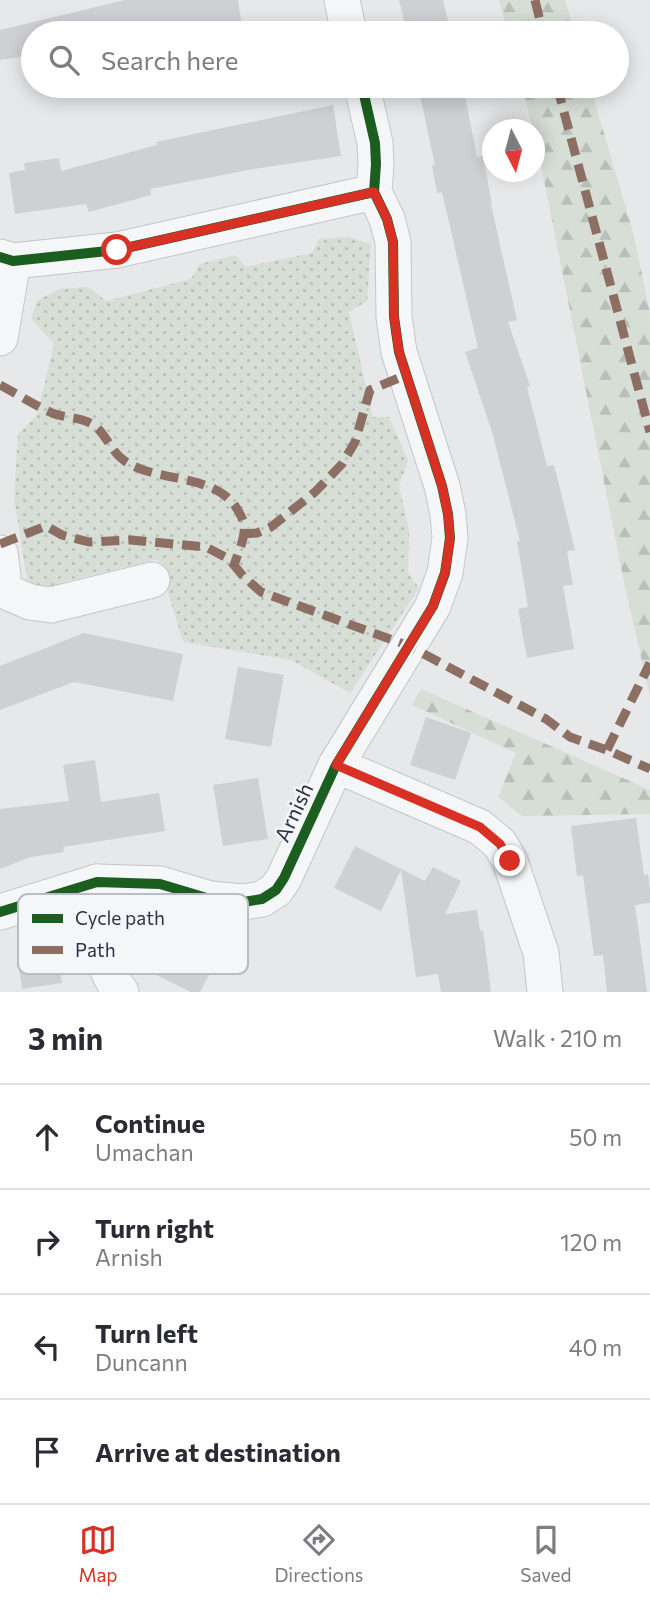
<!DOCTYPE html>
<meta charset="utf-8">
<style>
:root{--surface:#fff;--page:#f2f2f3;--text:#2b2b33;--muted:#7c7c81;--line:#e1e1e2;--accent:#d93025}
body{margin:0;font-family:Commissioner,sans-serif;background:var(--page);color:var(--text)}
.compass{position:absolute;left:482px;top:119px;width:63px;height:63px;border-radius:50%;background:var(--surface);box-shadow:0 4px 18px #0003;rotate:174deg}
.stop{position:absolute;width:21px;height:21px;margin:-16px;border:5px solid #d93025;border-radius:50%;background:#fff}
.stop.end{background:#d93025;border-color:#fff;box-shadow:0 2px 7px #0008}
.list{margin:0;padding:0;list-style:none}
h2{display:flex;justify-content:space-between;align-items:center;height:91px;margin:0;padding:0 28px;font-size:30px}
h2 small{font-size:23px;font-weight:400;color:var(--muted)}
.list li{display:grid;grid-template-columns:46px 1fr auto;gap:21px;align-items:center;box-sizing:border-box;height:105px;padding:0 28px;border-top:2px solid var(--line)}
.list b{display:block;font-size:26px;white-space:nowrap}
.list p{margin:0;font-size:23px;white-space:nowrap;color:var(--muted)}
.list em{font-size:23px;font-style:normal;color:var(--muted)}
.icon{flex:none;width:38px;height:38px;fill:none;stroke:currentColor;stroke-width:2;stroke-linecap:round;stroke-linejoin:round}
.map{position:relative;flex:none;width:650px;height:992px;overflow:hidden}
.search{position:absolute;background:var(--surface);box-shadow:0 4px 18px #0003;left:21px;right:21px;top:21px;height:77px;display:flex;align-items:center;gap:18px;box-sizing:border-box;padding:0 24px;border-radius:38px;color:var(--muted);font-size:26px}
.sheet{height:511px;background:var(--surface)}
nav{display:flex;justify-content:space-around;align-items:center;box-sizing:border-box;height:98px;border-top:2px solid var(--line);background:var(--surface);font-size:19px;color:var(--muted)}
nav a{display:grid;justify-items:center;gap:4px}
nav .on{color:var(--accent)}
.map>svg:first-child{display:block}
</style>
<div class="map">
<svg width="650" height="992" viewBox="0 0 650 992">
<defs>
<pattern id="forest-firs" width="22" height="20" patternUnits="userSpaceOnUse" patternTransform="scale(1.75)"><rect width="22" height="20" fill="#d6ded6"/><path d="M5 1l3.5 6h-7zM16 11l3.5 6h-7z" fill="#b8bfb9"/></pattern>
<pattern id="park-dots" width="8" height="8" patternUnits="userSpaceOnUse" patternTransform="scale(1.75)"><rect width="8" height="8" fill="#d6ded6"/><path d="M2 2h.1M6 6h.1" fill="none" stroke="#b8bfb9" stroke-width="1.8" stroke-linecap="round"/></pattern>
</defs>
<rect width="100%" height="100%" fill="#e6e8ea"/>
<g fill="url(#forest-firs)">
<polygon points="499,0 565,0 575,33 508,33"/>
<polygon points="522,86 590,86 633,232 650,313 650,696 625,587 534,130 533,129"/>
<polygon points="421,689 650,790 650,814 522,816 498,797 516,753 412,705"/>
</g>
<polygon fill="url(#park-dots)" points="348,237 371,244 367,301 349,312 373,417 389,417 408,461 399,486 409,529 408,573 419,588 350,693 291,660 183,642 158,559 63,582 46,593 29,592 14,499 18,434 37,415 54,344 31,319 37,301 59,289 88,287 106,301 191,279 200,264 235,255 246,267 312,253 319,239"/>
<g fill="#ced0d3">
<polygon points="125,0 238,0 242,27 203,33 33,33 33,55 0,60 0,30"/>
<polygon points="399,0 443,0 451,33 407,33"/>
<polygon points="418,86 463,86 477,157 483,156 492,205 491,205 517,320 508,322 530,386 527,387 547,466 554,465 575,550 567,551 573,585 563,586 574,649 527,658 518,609 528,607 517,541 520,541 493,435 465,352 478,348 442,192 437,193 432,165 435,165"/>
<polygon points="333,105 341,156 254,169 150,189 151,195 89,212 86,204 15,214 9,173 25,170 24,163 59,158 61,171 157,145 156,142"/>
<polygon points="84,633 183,654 173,701 74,682 0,710 0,666"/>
<polygon points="238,667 284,675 271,747 225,739"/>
<polygon points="426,717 471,733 455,780 410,765"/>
<polygon points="95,760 101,802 159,793 165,831 63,847 64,852 31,857 0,869 0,809 69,801 63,765"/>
<polygon points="258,778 268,839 223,846 213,785"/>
<polygon points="636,818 644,875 648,874 650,890 650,903 635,905 647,992 607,992 603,955 594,956 583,875 577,876 571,826"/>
<polygon points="355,846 425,881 433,867 461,881 445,914 477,910 480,931 483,930 491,992 441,992 438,974 416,977 401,870 381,911 334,888"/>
<polygon points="177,927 214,945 206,961 214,965 200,992 191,992 154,974"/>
<polygon points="57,945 62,983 22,989 17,951"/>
</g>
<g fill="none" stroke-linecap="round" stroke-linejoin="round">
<g stroke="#c4c6c8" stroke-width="37">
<g id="minor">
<polyline points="342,0 349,33"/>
<polyline points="0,257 13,261 117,250 374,192"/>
<polyline points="0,338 13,261"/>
<polyline points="0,553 3,576 0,581"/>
<polyline points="0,589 30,602 51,605 152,580"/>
<polyline points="336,765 480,827 500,844 510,861 541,953 545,992"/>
<path d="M97,882C100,918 96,964 121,992"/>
<polyline points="0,912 97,882 160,884 210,899 243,902 262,899 276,890 284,878 336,765 433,606 445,573 450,538 448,514 442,486 399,352 394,317 393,242 387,219 374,192 376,164 375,143 362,86"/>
</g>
</g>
<use href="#minor" stroke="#f5f6f7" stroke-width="35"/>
<g stroke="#8d6e63" stroke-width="9" stroke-dasharray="18 9" stroke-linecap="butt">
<polyline points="535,0 543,33"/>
<polyline points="557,86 650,432"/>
<path d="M0,385C17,394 34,405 52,413C65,418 80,417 92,424C107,433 110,453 128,463C163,484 219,472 240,514C241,516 244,522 244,524C246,537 238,553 234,565"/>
<polyline points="243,534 257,533 271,527 315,492 342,464 355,442 370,390 406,375"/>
<polyline points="0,544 46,526 62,535 89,542 131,540 206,547 229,559 243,576 261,592 409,646 546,719 570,737 607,750 650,769"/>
<polyline points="607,750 650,663"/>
</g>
<g stroke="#f4f6f9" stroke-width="15">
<g id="cycleway">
<polyline points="0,257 13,261 117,250 374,192"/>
<polyline points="0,912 97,882 160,884 210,899 243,902 262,899 276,890 284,878 336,765 433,606 445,573 450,538 448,514 442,486 399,352 394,317 393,242 387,219 374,192 376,164 375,143 362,86"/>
</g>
</g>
<use href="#cycleway" stroke="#1b5e20" stroke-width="10"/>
</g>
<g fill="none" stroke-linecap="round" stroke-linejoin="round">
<polyline stroke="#d93025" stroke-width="9" points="117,250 374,192 387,219 393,242 394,317 399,352 442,486 448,514 450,538 445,573 433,606 336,765 480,827 500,844 510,861"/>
</g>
<g text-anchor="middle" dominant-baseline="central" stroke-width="5" stroke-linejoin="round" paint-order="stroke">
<g font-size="21" fill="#2b3445" stroke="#f4f6f9">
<text transform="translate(293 812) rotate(-65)">Arnish</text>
</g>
</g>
<rect x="18" y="894" width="230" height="80" rx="10" fill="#f4f6f9" stroke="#b8bcc3" stroke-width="2"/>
<rect x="32" y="914" width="31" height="9" fill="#1b5e20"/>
<rect x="32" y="946" width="31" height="8" fill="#8d6e63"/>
<g font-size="19" fill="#2b3445">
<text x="75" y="925">Cycle path</text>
<text x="75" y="957">Path</text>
</g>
</svg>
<svg class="compass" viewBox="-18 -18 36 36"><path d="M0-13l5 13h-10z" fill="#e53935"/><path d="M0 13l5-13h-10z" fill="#7c7c81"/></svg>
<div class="stop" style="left:117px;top:250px"></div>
<div class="stop end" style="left:510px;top:861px"></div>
<div class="search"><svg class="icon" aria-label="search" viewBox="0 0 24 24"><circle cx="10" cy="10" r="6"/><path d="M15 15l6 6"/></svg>Search here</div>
</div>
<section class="sheet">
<h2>3 min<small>Walk · 210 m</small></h2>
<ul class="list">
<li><svg class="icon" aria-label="ahead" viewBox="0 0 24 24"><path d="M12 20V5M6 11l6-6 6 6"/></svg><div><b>Continue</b><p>Umachan</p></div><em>50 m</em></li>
<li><svg class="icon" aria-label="right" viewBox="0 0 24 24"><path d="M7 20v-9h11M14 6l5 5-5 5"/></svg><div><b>Turn right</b><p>Arnish</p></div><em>120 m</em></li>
<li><svg class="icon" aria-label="left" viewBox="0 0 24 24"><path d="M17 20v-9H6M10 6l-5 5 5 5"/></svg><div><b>Turn left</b><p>Duncann</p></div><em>40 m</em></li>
<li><svg class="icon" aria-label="arrive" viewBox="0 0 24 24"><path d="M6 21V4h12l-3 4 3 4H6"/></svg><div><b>Arrive at destination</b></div></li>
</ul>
</section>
<nav>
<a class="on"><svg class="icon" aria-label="map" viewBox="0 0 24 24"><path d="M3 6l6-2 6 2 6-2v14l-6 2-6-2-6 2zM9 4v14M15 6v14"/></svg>Map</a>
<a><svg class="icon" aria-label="directions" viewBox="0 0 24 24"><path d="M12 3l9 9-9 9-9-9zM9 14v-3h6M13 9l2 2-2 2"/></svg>Directions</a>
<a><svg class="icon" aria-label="saved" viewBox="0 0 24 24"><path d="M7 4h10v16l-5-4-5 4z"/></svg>Saved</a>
</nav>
